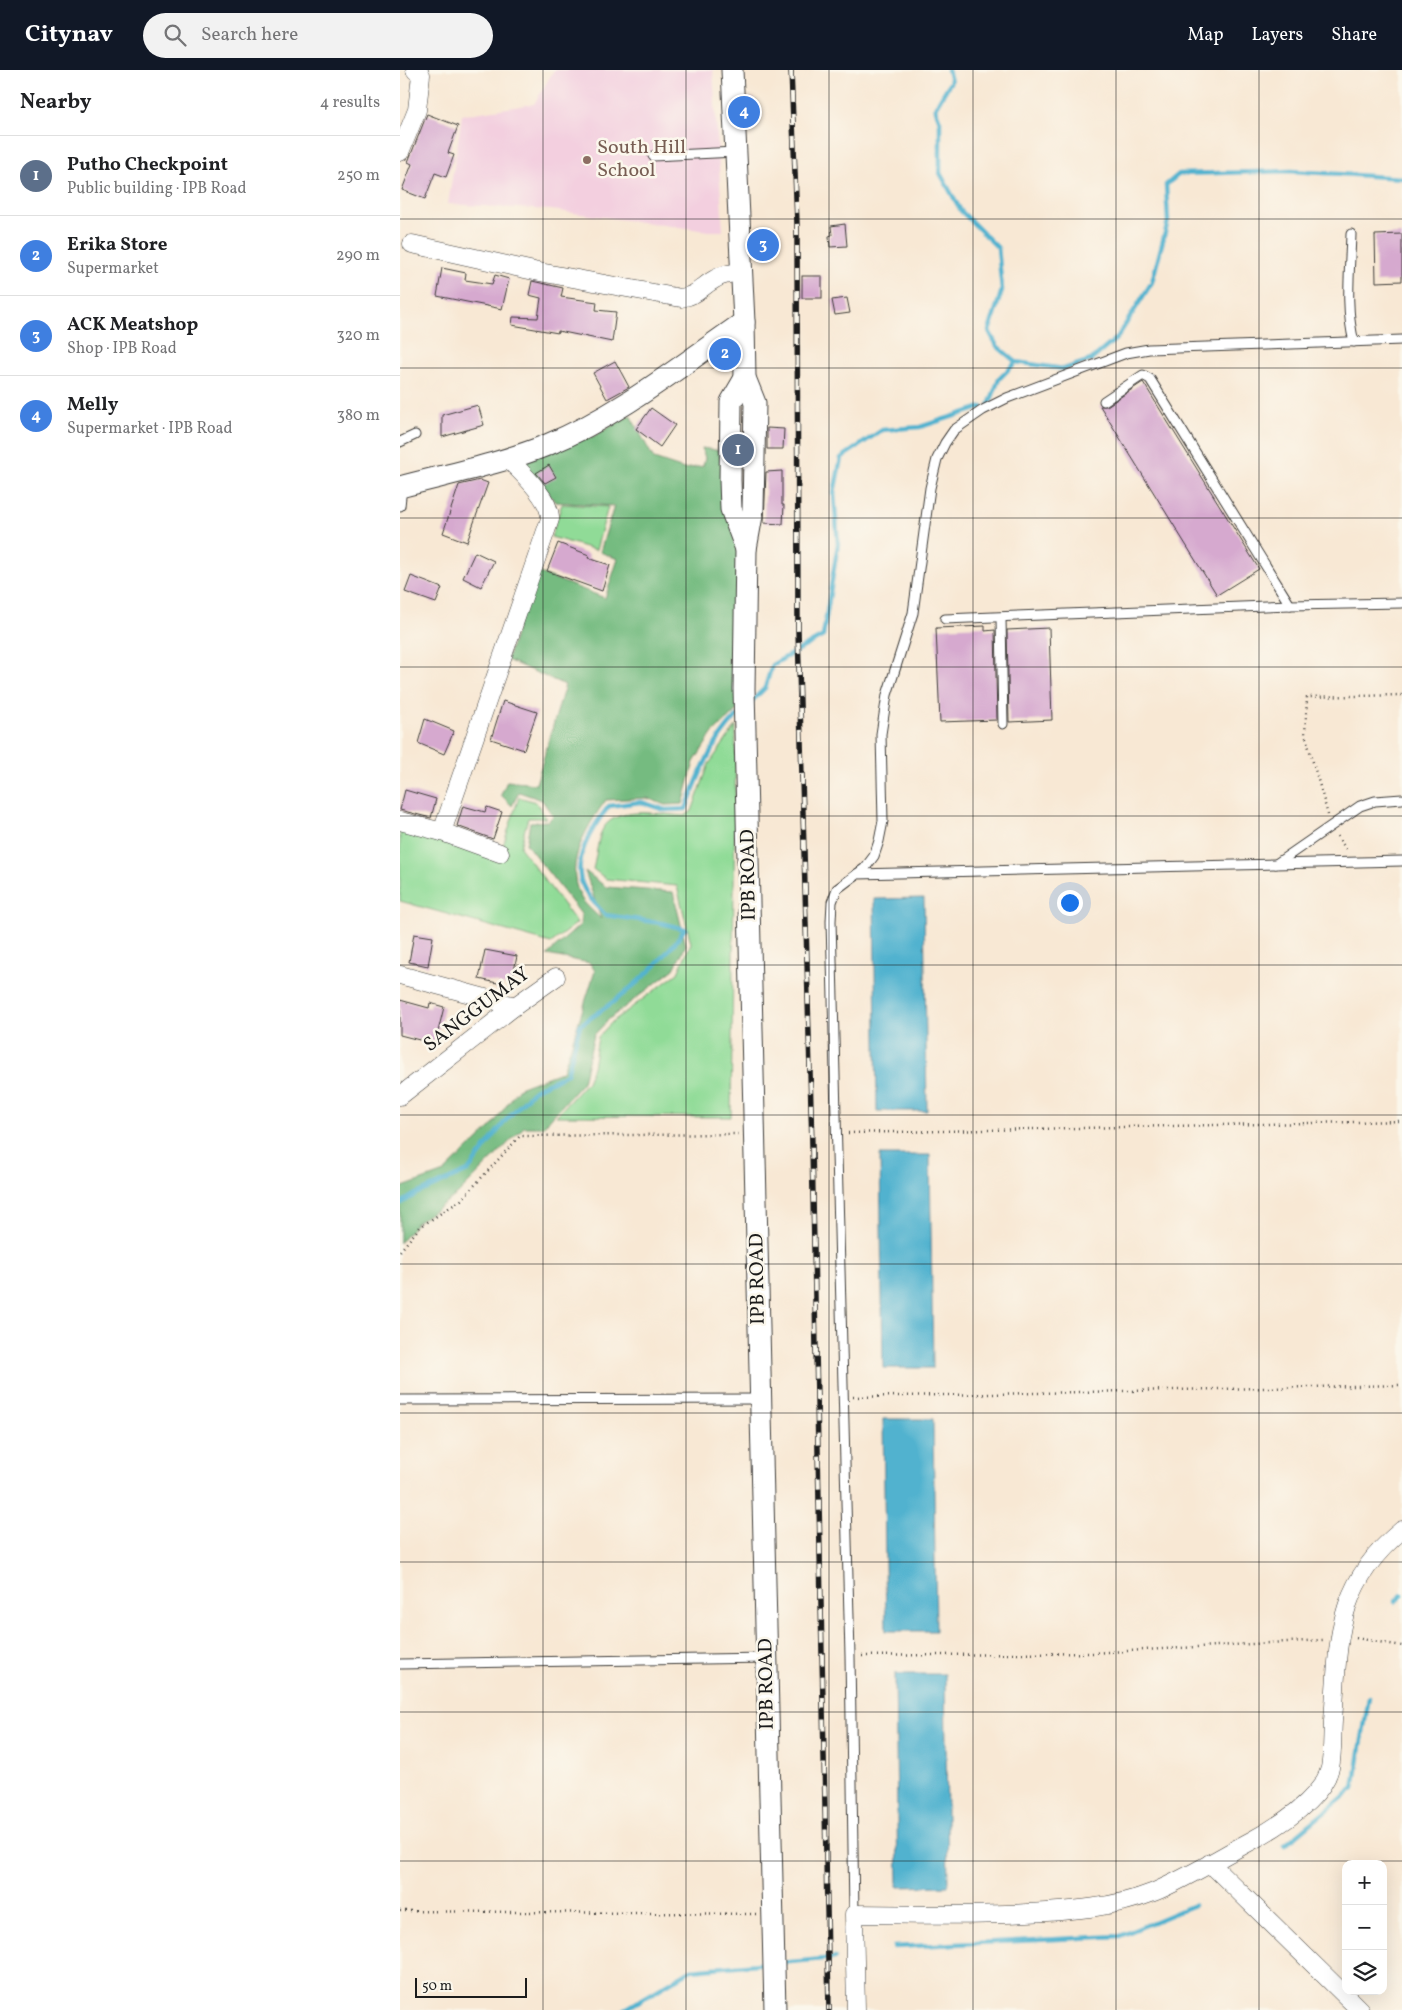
<!DOCTYPE html>
<meta charset="utf-8">
<style>
:root{--surface:#fff;--page:#f2f2f2;--text:#202124;--muted:#757577;--line:#e0e0e0;--accent:#111827}
body{margin:0;font-family:Vollkorn,serif;background:var(--page);color:var(--text)}
.controls{position:absolute;right:15px;bottom:15px;display:grid;overflow:hidden;border-radius:10px;box-shadow:0 5px 20px #0002}
.controls button{width:45px;height:45px;display:grid;place-items:center;padding:0;border:0;border-bottom:1px solid var(--line);background:var(--surface);color:var(--text);font:25px sans-serif}
.scale{position:absolute;left:15px;bottom:12px;width:112px;box-sizing:border-box;padding-left:5px;border:2px solid #1c1c1c;border-top:0;font-size:14px;line-height:18px;white-space:nowrap;color:#1c1c1c;-webkit-text-stroke:4px #fbf7ec;paint-order:stroke}
.you{position:absolute;left:669px;top:832px;width:18px;height:18px;margin:-12px;border:4px solid #fff;border-radius:50%;background:#1a73e8;box-shadow:0 0 0 8px #1a73e833}
.badge{display:grid;place-items:center;width:32px;height:32px;border-radius:50%;background:var(--accent);color:#fff;font-size:16px;font-weight:700}
.pin{position:absolute;translate:-50% -50%;border:2px solid #fff;box-shadow:0 1px 5px #0006}
.list{margin:0;padding:0;list-style:none}
h2{display:flex;justify-content:space-between;align-items:center;height:65px;margin:0;padding:0 20px;font-size:21px}
h2 small{font-size:16px;font-weight:400;color:var(--muted)}
.list li{display:grid;grid-template-columns:32px 1fr auto;gap:15px;align-items:center;box-sizing:border-box;height:80px;padding:0 20px;border-top:1px solid var(--line)}
.list b{display:block;font-size:19px;white-space:nowrap}
.list p{margin:0;font-size:16px;white-space:nowrap;color:var(--muted)}
.list em{font-size:16px;font-style:normal;color:var(--muted)}
.icon{flex:none;width:28px;height:28px;fill:none;stroke:currentColor;stroke-width:2;stroke-linecap:round;stroke-linejoin:round}
.map{position:relative;flex:none;width:1002px;height:1940px;overflow:hidden}
header{display:flex;align-items:center;gap:30px;box-sizing:border-box;height:70px;padding:0 25px;background:var(--accent);color:#fff}
header strong{font-size:24px}
nav{display:flex;gap:28px;margin-inline-start:auto;font-size:18px}
.search{width:350px;height:45px;background:var(--page);display:flex;align-items:center;gap:12px;box-sizing:border-box;padding:0 18px;border-radius:28px;color:var(--muted);font-size:19px}
main{display:flex}
aside{flex:1;background:var(--surface)}
.map>svg:first-child{display:block}
</style>
<header>
<strong>Citynav</strong>
<div class="search"><svg class="icon" aria-label="search" viewBox="0 0 24 24"><circle cx="10" cy="10" r="6"/><path d="M15 15l6 6"/></svg>Search here</div>
<nav><a>Map</a><a>Layers</a><a>Share</a></nav>
</header>
<main>
<aside>
<h2>Nearby<small>4 results</small></h2>
<ul class="list">
<li><span class="badge" style="background:#5c6f8a">1</span><div><b>Putho Checkpoint</b><p>Public building · IPB Road</p></div><em>250 m</em></li>
<li><span class="badge" style="background:#3f7fe0">2</span><div><b>Erika Store</b><p>Supermarket</p></div><em>290 m</em></li>
<li><span class="badge" style="background:#3f7fe0">3</span><div><b>ACK Meatshop</b><p>Shop · IPB Road</p></div><em>320 m</em></li>
<li><span class="badge" style="background:#3f7fe0">4</span><div><b>Melly</b><p>Supermarket · IPB Road</p></div><em>380 m</em></li>
</ul>
</aside>
<div class="map">
<svg width="1002" height="1940" viewBox="0 0 1002 1940">
<rect width="100%" height="100%" fill="#fbf7ec"/>
<filter id="ink" filterUnits="userSpaceOnUse"><feTurbulence type="fractalNoise" baseFrequency=".02" numOctaves="2"/><feDisplacementMap in="SourceGraphic" scale="10" xChannelSelector="R" yChannelSelector="G"/><feConvolveMatrix kernelMatrix="1 2 1 2 8 2 1 2 1" color-interpolation-filters="sRGB"/></filter>
<filter id="wash" filterUnits="userSpaceOnUse"><feTurbulence type="fractalNoise" baseFrequency=".0096" numOctaves="4" result="noise"/><feDisplacementMap in="SourceGraphic" scale="20" xChannelSelector="R" yChannelSelector="G"/><feGaussianBlur stdDeviation="1.12" result="paint"/><feColorMatrix in="noise" values="0 0 0 0 0 0 0 0 0 0 0 0 0 0 0 0 0 1.4 0 .05"/><feComposite in="paint" operator="in"/></filter>
<g filter="url(#wash)">
<rect width="100%" height="100%" fill="#f8e8d4"/>
<polygon fill="#f3cfdf" points="154,0 313,0 323,161 308,161 151,140 48,134 62,45 134,34"/>
<g fill="#90db97" stroke="#567c5a">
<polygon points="162,434 208,437 196,480 151,467"/>
<path d="M336,656L331,1047L156,1046L187,1012L193,997L198,967L212,952L278,903L291,873L277,816L206,809L193,799C196,789 198,765 204,757C220,735 261,745 285,746L292,741L309,694Z"/>
<polygon points="119,727 136,732 146,748 128,748 120,777 177,853 151,873 0,831 0,756 99,788"/>
</g>
<path fill="#74bb80" stroke="#486c4e" d="M230,345L254,389L284,399L303,396L305,388L302,378L322,381L340,482L341,636L312,664L294,692L283,734L265,735L247,728L206,730C187,756 164,793 180,826C184,834 194,842 201,849L185,801L206,817L273,822L286,875L274,899L209,949L194,965L183,1012L143,1057H124L58,1124L16,1153L0,1173V1118L44,1102L91,1057L119,1018L163,1001L195,901L190,893L147,885L181,854V844L126,774L130,752L148,751L153,746L142,730L119,722L112,736L101,725L107,711L136,714L165,615L107,590L135,501L205,528L218,489L200,482L214,436L155,432L121,390L194,366Z"/>
<g fill="#51b2cf" stroke="#366776">
<polygon points="524,828 527,1041 477,1041 474,829"/>
<polygon points="480,1085 530,1085 533,1298 483,1298"/>
<polygon points="483,1349 533,1349 536,1561 486,1561"/>
<polygon points="495,1604 545,1604 548,1816 498,1817"/>
</g>
<g fill="none" stroke-linecap="round" stroke-linejoin="round">
<g stroke="#51b2cf" stroke-width="4.5">
<polyline points="548,0 551,11 535,38 540,51 540,103 561,141 598,178 602,220 589,261 597,276 616,292 664,299 691,290 717,268 752,212 768,151 766,115 779,104 892,101 1002,108"/>
<polyline points="589,335 599,309 616,292"/>
<polyline points="351,632 365,618 372,595 423,566 438,474 434,423 441,388 482,360 520,357 582,337"/>
<path d="M0,1134L16,1124L68,1101L106,1050L134,1020L167,1004L180,955C220,929 258,899 285,859L261,853L205,845C198,837 190,829 185,820C169,793 192,757 209,736L241,732L265,740L286,739C299,704 311,673 337,646"/>
<polyline points="995,1532 1002,1525"/>
<polyline points="885,1775 954,1718 969,1627"/>
<polyline points="494,1877 720,1866 794,1835"/>
<polyline points="379,1893 435,1888"/>
<polyline points="224,1940 291,1900 369,1893"/>
</g>
</g>
<g id="blocks">
<g fill="#d6a9cf">
<polygon points="354,28 355,54 347,55 346,29"/>
<polygon points="27,44 58,56 48,83 54,85 46,107 35,103 25,129 2,120 12,94 8,92"/>
<polygon points="445,154 447,176 430,177 429,166 432,165 431,156"/>
<polygon points="1002,164 1002,211 976,212 975,165"/>
<polygon points="42,198 66,203 65,210 92,214 95,205 109,209 102,239 37,226"/>
<rect x="402" y="206" width="20" height="22"/>
<polygon points="132,211 163,218 161,227 197,232 196,240 216,242 212,272 158,261 158,263 112,255 113,247 138,248 141,228 129,225"/>
<polygon points="447,228 450,243 435,245 432,230"/>
<polygon points="215,291 229,317 207,329 193,303"/>
<polygon points="743,312 859,499 817,525 700,336 707,336"/>
<polygon points="78,335 84,355 42,367 42,345"/>
<polygon points="251,338 275,355 260,377 236,359"/>
<polygon points="367,358 384,359 383,379 367,379"/>
<polygon points="149,395 156,407 145,413 136,403"/>
<polygon points="382,401 382,435 384,435 383,454 364,453 366,402"/>
<polygon points="80,410 88,413 67,472 43,463 59,415"/>
<polygon points="158,473 189,485 188,488 210,495 202,521 147,501"/>
<polygon points="75,482 94,491 81,517 63,508"/>
<polygon points="11,506 42,518 36,533 5,522"/>
<polygon points="585,556 585,561 595,560 597,650 540,652 536,558"/>
<polygon points="649,558 652,650 609,652 607,560"/>
<polygon points="103,631 137,642 124,680 91,669"/>
<polygon points="25,649 54,661 44,684 18,673"/>
<polygon points="5,720 36,729 31,748 0,740"/>
<polygon points="63,736 85,742 87,737 102,742 93,769 57,756"/>
<polygon points="14,864 33,867 28,896 9,892"/>
<polygon points="85,880 117,886 111,916 79,909"/>
<polygon points="0,930 29,938 30,933 44,937 35,974 0,965"/>
</g>
</g>
</g>
<g filter="url(#ink)">
<use href="#blocks" fill-opacity="0" stroke="#3d3b38" stroke-width="1"/>
<g fill="none" stroke-linecap="round" stroke-linejoin="round">
<g stroke="#3d3b38" stroke-width="11">
<g id="service">
<polyline points="253,86 336,82"/>
<path d="M951,164C950,200 945,237 954,272"/>
<polyline points="704,331 743,305 750,309 890,535"/>
<polyline points="0,372 15,365"/>
<polyline points="0,436 2,417"/>
<polyline points="601,548 603,654"/>
<polyline points="545,549 890,535 1002,533"/>
<polyline points="876,794 960,736 975,731 1002,729"/>
<polyline points="457,804 1002,791"/>
<polyline points="0,1330 360,1329"/>
<polyline points="0,1594 367,1588"/>
<polyline points="454,1844 450,1586 431,851 432,832 437,819 465,798 474,786 479,771 483,751 481,664 487,625 513,543 530,418 537,389 545,373 554,360 583,340 607,328 726,283 749,279 1002,270"/>
</g>
</g>
<g stroke="#3d3b38" stroke-width="19">
<g id="minor">
<polyline points="0,82 17,40 21,5 15,0"/>
<path d="M12,174L134,201L281,228C299,225 300,217 315,209C323,204 333,203 342,202"/>
<polyline points="0,751 42,762 100,783"/>
<path d="M42,762L150,449C151,429 121,402 107,388"/>
<polyline points="0,905 115,936"/>
<polyline points="0,1026 115,936 156,907"/>
<polyline points="810,1793 960,1940"/>
<path d="M456,1940L454,1844C512,1845 569,1846 627,1843C669,1841 714,1838 754,1822C787,1808 819,1788 851,1771C877,1757 922,1729 930,1698C933,1683 932,1666 933,1651C939,1570 934,1516 1002,1460"/>
</g>
</g>
<g stroke="#3d3b38" stroke-width="23">
<g id="tertiary">
<polyline points="332,0 344,252 345,308 355,333 353,440 346,479 344,619 375,1940"/>
<polyline points="345,308 331,332 330,410 331,439 346,479"/>
<path d="M0,417C49,404 100,394 147,375C220,345 280,296 344,252"/>
</g>
</g>
<g stroke="#3d3b38" stroke-width="2.5" stroke-dasharray="1 4" stroke-linecap="butt">
<polyline points="928,745 905,664 907,627 1002,625"/>
<polyline points="937,766 948,782"/>
<polyline points="448,1063 1002,1051"/>
<polyline points="0,1181 20,1157 61,1130 120,1066 338,1064"/>
<polyline points="453,1327 1002,1315"/>
<polyline points="956,1568 1002,1576"/>
<polyline points="462,1586 691,1583 923,1570"/>
<polyline points="0,1841 356,1844"/>
</g>
<use href="#service" stroke="#fff" stroke-width="9"/>
<use href="#minor" stroke="#fff" stroke-width="18"/>
<use href="#tertiary" stroke="#fff" stroke-width="21"/>
<g stroke="#1c1c1c" stroke-width="5.5">
<polyline id="rail" points="391,0 397,154 398,560 412,1075 429,1940"/>
</g>
<use href="#rail" stroke="#fbf7ec" stroke-width="4" stroke-dasharray="11" stroke-linecap="butt"/>
</g>
</g>
<path fill="none" stroke="#1c1c1c" stroke-width="1" stroke-opacity="0.55" d="M143,0V1940M286,0V1940M429,0V1940M573,0V1940M716,0V1940M859,0V1940M0,149H1002M0,298H1002M0,448H1002M0,597H1002M0,746H1002M0,895H1002M0,1045H1002M0,1194H1002M0,1343H1002M0,1492H1002M0,1642H1002M0,1791H1002"/>
<circle fill="#8d6e63" stroke="#fbf7ec" stroke-width="2" cx="187" cy="90" r="5"/>
<g text-anchor="middle" dominant-baseline="central" stroke-width="5" stroke-linejoin="round" paint-order="stroke">
<g font-size="20" fill="#785e54" stroke="#fbf7ec" text-anchor="start">
<text x="197" y="78">South Hill<tspan x="197" dy="23">School</tspan></text>
</g>
<g font-size="20" fill="#1c1c1c" stroke="#fbf7ec">
<text transform="translate(349 805) rotate(-91)">IPB ROAD</text>
<text transform="translate(77 940) rotate(-37)">SANGGUMAY</text>
<text transform="translate(358 1209) rotate(-91)">IPB ROAD</text>
<text transform="translate(367 1614) rotate(-91)">IPB ROAD</text>
</g>
</g>
</svg>
<div class="controls">
<button>+</button>
<button>−</button>
<button><svg class="icon" aria-label="layers" viewBox="0 0 24 24"><path d="M12 4l9 5-9 5-9-5zM3 14l9 5 9-5"/></svg></button>
</div>
<div class="scale">50 m</div>
<div class="you"></div>
<div class="pin badge" style="left:338px;top:380px;background:#5c6f8a">1</div>
<div class="pin badge" style="left:325px;top:284px;background:#3f7fe0">2</div>
<div class="pin badge" style="left:363px;top:175px;background:#3f7fe0">3</div>
<div class="pin badge" style="left:344px;top:42px;background:#3f7fe0">4</div>
</div>
</main>
